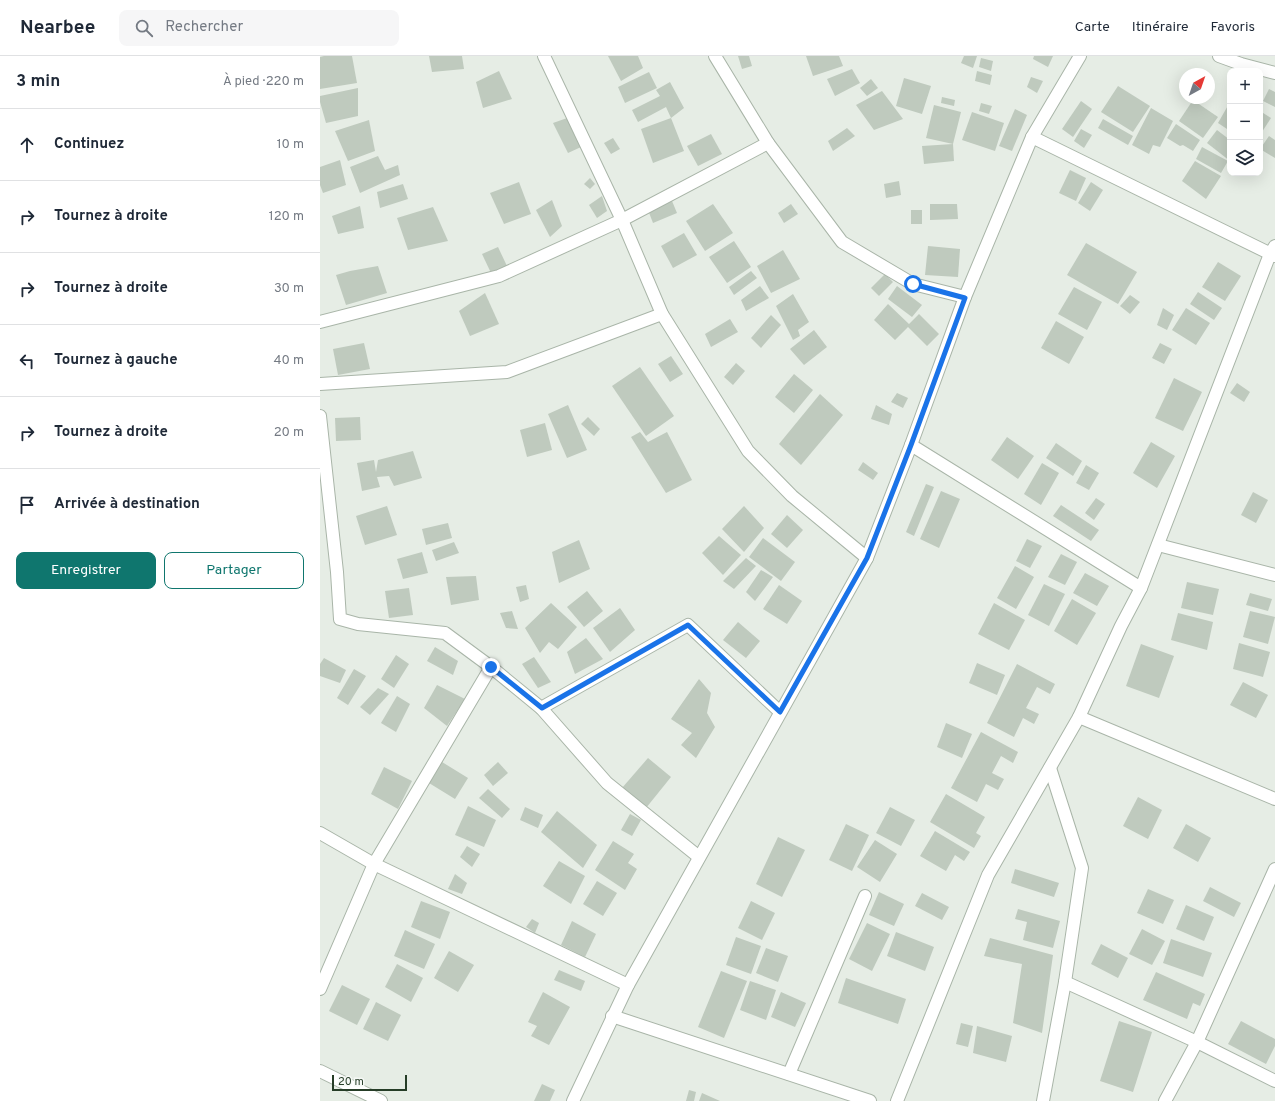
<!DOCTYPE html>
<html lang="fr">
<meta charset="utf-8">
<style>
:root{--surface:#fff;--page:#f6f6f7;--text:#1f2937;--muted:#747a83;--line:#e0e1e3;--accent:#0f766e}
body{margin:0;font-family:Overpass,sans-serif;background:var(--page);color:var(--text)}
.controls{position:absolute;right:12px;top:12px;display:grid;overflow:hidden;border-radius:8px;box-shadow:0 4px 16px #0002}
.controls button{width:36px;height:36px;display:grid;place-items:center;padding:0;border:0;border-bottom:1px solid var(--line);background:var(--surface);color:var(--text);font:20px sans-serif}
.compass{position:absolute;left:859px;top:12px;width:36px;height:36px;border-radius:50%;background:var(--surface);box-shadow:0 4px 16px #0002;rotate:40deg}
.scale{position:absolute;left:12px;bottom:10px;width:75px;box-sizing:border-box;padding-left:4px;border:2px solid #263d27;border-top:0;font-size:11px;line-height:14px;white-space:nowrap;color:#263d27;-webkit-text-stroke:3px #f6f9f6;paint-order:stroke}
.stop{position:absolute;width:12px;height:12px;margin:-9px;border:3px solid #1a73e8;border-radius:50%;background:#fff}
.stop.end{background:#1a73e8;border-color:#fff;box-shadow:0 1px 4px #0008}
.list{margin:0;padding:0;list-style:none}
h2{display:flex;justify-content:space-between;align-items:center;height:52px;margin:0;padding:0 16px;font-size:17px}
h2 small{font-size:13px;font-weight:400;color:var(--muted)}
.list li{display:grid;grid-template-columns:26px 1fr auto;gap:12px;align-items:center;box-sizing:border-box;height:72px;padding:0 16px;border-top:1px solid var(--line)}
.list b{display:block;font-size:15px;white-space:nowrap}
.list em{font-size:13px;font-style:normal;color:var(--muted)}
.actions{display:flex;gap:8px;padding:12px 16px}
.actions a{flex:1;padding:9px 0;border:1px solid var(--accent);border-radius:8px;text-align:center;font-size:14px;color:var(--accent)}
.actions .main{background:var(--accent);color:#fff}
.icon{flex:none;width:22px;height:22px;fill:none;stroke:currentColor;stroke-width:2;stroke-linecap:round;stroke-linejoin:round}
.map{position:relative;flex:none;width:955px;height:1045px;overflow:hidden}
header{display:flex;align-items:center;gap:24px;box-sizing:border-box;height:56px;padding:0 20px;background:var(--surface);border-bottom:1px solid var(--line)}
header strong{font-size:19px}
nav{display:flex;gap:22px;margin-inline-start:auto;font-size:14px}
.search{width:280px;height:36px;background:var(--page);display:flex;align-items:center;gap:10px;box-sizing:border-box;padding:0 14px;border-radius:8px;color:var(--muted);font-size:15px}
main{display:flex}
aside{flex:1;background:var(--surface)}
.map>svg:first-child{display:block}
</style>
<header>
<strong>Nearbee</strong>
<div class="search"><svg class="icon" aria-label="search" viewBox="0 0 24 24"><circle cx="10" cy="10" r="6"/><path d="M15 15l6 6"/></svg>Rechercher</div>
<nav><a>Carte</a><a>Itinéraire</a><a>Favoris</a></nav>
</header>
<main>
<aside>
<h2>3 min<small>À pied · 220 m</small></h2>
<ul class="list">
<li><svg class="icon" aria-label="ahead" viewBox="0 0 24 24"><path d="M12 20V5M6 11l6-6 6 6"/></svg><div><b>Continuez</b></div><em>10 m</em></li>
<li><svg class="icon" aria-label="right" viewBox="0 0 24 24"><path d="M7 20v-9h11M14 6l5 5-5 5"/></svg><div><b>Tournez à droite</b></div><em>120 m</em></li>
<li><svg class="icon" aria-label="right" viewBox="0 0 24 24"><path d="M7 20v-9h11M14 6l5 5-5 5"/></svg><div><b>Tournez à droite</b></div><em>30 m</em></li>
<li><svg class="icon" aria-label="left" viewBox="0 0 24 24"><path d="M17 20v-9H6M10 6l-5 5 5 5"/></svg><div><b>Tournez à gauche</b></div><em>40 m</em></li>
<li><svg class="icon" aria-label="right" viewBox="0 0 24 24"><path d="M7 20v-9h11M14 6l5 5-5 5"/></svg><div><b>Tournez à droite</b></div><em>20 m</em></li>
<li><svg class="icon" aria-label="arrive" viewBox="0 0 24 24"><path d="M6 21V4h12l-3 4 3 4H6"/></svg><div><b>Arrivée à destination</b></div></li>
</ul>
<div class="actions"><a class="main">Enregistrer</a><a>Partager</a></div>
</aside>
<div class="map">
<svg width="955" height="1045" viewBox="0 0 955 1045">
<rect width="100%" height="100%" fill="#e6ede5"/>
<g fill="#bfcabe">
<polygon points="4,0 32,0 37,27 0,33 0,1"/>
<polygon points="109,0 142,0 144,13 112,16"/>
<polygon points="288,0 318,0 323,12 301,25"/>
<polygon points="418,0 429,0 432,10 422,13"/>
<polygon points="486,0 519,0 523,10 493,20"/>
<polygon points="644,0 657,0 653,12 641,7"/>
<polygon points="714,0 733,0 728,11 713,3"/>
<polygon points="661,2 673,5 671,15 659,11"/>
<polygon points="532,13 540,27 515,40 507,23"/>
<polygon points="179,15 192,43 163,52 156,26"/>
<polygon points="657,15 672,19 670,29 655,25"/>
<polygon points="329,16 337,32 305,47 298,31"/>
<polygon points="711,21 723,25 717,37 707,31"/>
<polygon points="584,22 611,30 602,58 576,50"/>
<polygon points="551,23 558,32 547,40 540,32"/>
<polygon points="350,26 364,52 351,62 346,51 318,66 312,54 340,40 336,34"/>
<polygon points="798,30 830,50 813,76 781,56"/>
<polygon points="38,32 38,60 6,67 0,46 0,40"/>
<polygon points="949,33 955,36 955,51 943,45"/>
<polygon points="562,35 583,63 554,74 536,49"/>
<polygon points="622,41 635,44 634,50 621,47"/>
<polygon points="873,44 898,61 883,82 859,65"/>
<polygon points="761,45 772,53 753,81 742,73"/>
<polygon points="910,46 910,75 898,67"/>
<polygon points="661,47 672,50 669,58 659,55"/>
<polygon points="614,49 641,56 633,88 606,82"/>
<polygon points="831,52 853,65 840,91 833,89 829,98 812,89"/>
<polygon points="695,53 707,59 692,95 679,90"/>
<polygon points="940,55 951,62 940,79"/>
<polygon points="652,56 684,67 675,95 642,84"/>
<polygon points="250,61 261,91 248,97 233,67"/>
<polygon points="351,62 364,95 333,107 321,73"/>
<polygon points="783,63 813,80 808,89 778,72"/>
<polygon points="49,64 55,95 28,105 15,75"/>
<polygon points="856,68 880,84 873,95 863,89 860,90 847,82"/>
<polygon points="527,72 535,80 513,95 508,85"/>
<polygon points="761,73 772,79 764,92 754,85"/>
<polygon points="897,74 910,84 910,105 887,87"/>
<polygon points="391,78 402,98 378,110 367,90"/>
<polygon points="949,80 955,84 955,102 940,93"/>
<polygon points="293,82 300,93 291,98 284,87"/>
<polygon points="633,88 634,105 604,108 602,90"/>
<polygon points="882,91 908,105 901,117 876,103"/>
<polygon points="58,100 65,114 78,109 80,119 40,137 30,111"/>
<polygon points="20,104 26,129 3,137 0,129 0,111"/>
<polygon points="875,105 901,120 886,143 862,125"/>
<polygon points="750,114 766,122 756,145 739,137"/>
<polygon points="270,122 275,128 270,133 264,128"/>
<polygon points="579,125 581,139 566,142 564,128"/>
<polygon points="199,126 211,158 184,168 170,137"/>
<polygon points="771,126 783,134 770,155 758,147"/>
<polygon points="83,128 88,143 60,152 57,136"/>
<polygon points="282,140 287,155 277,162 269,149"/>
<polygon points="232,144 242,170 230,181 216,154"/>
<polygon points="352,145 357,157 333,167 328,154"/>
<polygon points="393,148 413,177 385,195 366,165"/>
<polygon points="471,148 478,158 464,167 458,157"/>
<polygon points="610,148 637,148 638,163 610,164"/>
<polygon points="40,150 44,172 18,178 12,160"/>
<polygon points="113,151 128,185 88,194 77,162"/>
<rect x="591" y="154" width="11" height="14"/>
<polygon points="364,177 377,199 353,212 341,190"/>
<polygon points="414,185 431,211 407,227 389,201"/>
<polygon points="766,187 817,216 798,248 747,219"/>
<polygon points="608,190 640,193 638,221 605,219"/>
<polygon points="178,191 187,210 171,217 162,198"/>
<polygon points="463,194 480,223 451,237 437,210"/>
<polygon points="898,206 921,220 905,245 882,231"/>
<polygon points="58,210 67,237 26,249 16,219 30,215"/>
<polygon points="431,215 437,222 414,239 409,231"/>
<polygon points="565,218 573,226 559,240 551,232"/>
<polygon points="440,230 449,242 426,255 421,244"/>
<polygon points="577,230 602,249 592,261 568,243"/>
<polygon points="754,231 782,246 767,274 738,258"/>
<polygon points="878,236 902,252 894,264 870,248"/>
<polygon points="165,237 179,268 150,280 139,255"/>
<polygon points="473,238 489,266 478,274 480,280 473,284 456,250"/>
<polygon points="810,239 820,246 810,258 800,250"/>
<polygon points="568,248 589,268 599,258 619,278 607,290 588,271 575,284 554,264"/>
<polygon points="843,252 854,259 847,274 837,269"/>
<polygon points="866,252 890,267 876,289 852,274"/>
<polygon points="451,259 461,269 441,292 431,282"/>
<polygon points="410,263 418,276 391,291 385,278"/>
<polygon points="736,265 764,281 749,308 721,292"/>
<polygon points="494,274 507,291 484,309 470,293"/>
<polygon points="44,287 50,313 18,319 13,293"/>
<polygon points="840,287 852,293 844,308 832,302"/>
<polygon points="351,300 363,318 350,326 338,308"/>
<polygon points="416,307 425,315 413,329 404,321"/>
<polygon points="320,311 354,360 326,380 292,330"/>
<polygon points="474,318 493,334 474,357 455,341"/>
<polygon points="854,322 882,336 863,375 835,362"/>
<polygon points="917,327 930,336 924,346 910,337"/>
<polygon points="577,337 588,342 583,352 571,346"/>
<polygon points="500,338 523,359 481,409 459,388"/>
<polygon points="248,349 267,394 247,402 228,358"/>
<polygon points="556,349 572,358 569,369 551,363"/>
<polygon points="40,361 41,384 16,385 15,362"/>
<polygon points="268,361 280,373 274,380 261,368"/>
<polygon points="225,367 232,394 207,401 200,374"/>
<polygon points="320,376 328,386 347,376 372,424 346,437 311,381"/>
<polygon points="687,381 714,400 698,423 671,404"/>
<polygon points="831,386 855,400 837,432 813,417"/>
<polygon points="736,387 762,405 753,420 726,402"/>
<polygon points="93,395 102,422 74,430 69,420 57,421 60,431 42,435 37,407 54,404 56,416 58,404"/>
<polygon points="543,406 558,417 553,424 538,414"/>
<polygon points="722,407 739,417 721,449 704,438"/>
<polygon points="766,409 779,417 769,434 756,427"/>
<polygon points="606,428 614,431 594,480 586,476"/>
<polygon points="621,435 640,443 619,492 600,483"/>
<polygon points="933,436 948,444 936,467 921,459"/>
<polygon points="776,442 785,448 774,464 765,457"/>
<polygon points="741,449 779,474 771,485 733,460"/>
<polygon points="67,450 77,479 45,489 36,460"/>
<polygon points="424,450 444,472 424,496 402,473"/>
<polygon points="467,459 483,474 467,492 451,478"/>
<polygon points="128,467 132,482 106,489 102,473"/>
<polygon points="399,480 421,499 403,519 382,497"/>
<polygon points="443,482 475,506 461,525 429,501"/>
<polygon points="707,483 722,490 710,512 696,505"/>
<polygon points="259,484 270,513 239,527 232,496"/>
<polygon points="134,486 139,497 116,505 112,494"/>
<polygon points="102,496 108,517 83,523 77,503"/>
<polygon points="741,498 757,506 745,529 728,521"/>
<polygon points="426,502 436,510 414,533 403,525"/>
<polygon points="695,510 714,521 696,553 677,542"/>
<polygon points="441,514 453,521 435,545 426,536"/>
<polygon points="765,517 789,530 777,550 753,537"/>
<polygon points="156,520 159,544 131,549 126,521"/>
<polygon points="867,526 899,533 893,559 861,552"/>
<polygon points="724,528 745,538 729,570 708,559"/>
<polygon points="206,529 209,543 200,546 196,531"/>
<polygon points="459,529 482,545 467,568 443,553"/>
<polygon points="89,532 93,559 69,562 65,535"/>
<polygon points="267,535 283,555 264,571 247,551"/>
<polygon points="930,537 952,543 948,555 926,549"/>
<polygon points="752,543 776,557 757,589 734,575"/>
<polygon points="231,547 257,571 238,593 229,586 220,597 205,572"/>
<polygon points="674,547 705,564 689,594 658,578"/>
<polygon points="300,552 315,574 290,596 273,572"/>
<polygon points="192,555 198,573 186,572 180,557"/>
<polygon points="930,555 955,561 948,588 923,581"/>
<polygon points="858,557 893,566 887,594 851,584"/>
<polygon points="418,566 440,585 426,602 403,584"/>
<polygon points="266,582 283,603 255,618 247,596"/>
<polygon points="919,587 950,596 943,621 913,613"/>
<polygon points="821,588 854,600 839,642 806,630"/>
<polygon points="115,591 138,605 133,619 107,605"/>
<polygon points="76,599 89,608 74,632 61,623"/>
<polygon points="214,601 231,626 218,632 202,608"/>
<polygon points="4,602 26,614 20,627 0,620 0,608"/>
<polygon points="657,607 685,619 677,639 649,627"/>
<polygon points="697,608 735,628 730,638 717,631 706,652 719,658 714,668 703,662 694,681 667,667"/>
<polygon points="34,613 46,620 28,649 17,642"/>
<polygon points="379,623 391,637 387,657 395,671 376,702 361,689 372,677 351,663"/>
<polygon points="923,626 948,639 936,662 910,649"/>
<polygon points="117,629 145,643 127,670 104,652"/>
<polygon points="58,632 69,638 50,659 40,651"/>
<polygon points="77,640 90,648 76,676 61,667"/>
<polygon points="626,667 652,678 642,702 617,691"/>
<polygon points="661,676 698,696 693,707 681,700 672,717 684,723 678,734 666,728 657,746 631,732"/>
<polygon points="328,702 351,721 326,752 302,732"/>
<polygon points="122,706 148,722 135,743 109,727"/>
<polygon points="178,706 188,717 173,730 164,719"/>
<polygon points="64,711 92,725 78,753 51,738"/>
<polygon points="168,733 190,753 182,762 159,742"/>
<polygon points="626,738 665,761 656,777 661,780 654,792 610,766"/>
<polygon points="818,741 842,754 828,783 803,770"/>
<polygon points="148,750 176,764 164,791 135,779"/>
<polygon points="205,751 223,759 218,772 200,764"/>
<polygon points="570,751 595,764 581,790 556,777"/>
<polygon points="237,755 277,789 263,812 221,776"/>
<polygon points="310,758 321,764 312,780 301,774"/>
<polygon points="526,768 549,779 532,815 509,804"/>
<polygon points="866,768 891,782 878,806 853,792"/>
<polygon points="615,775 650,796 644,805 635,799 626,815 600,800"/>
<polygon points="458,781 485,794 462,841 436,828"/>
<polygon points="555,784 577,798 560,826 537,811"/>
<polygon points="293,785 314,798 308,807 317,813 305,834 275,814"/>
<polygon points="147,790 160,798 152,811 140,801"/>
<polygon points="239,805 265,820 251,848 223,830"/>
<polygon points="695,813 739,827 734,841 691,827"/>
<polygon points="135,818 147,827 142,838 128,833"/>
<polygon points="277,825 297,837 283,860 263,848"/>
<polygon points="890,831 921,847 914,861 883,845"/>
<polygon points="828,833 854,844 843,868 817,857"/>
<polygon points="559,836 584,848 574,870 549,859"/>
<polygon points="602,837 629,851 622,864 595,850"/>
<polygon points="101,845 130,856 120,883 91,871"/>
<polygon points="431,845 455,857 442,884 418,872"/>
<polygon points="866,849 894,861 884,885 856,873"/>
<polygon points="698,853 740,865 733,892 703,884 707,866 695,863"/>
<polygon points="212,863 219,867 215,877 206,871"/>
<polygon points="252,865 276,878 265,901 241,889"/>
<polygon points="547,867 570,878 552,915 529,903"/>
<polygon points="822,873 845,885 832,909 809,898"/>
<polygon points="85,874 115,888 104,913 74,900"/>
<polygon points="576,876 614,891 605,915 567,900"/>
<polygon points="416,881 441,890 431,918 406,909"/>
<polygon points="670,882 733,899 722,977 693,967 702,908 664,900"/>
<polygon points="851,883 892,897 883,921 843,907"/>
<polygon points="781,888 808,902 798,922 771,908"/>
<polygon points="446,892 468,900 458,926 436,917"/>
<polygon points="129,895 154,909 138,936 114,922"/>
<polygon points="77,908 103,922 91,946 65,931"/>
<polygon points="239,914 265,925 261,935 234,924"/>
<polygon points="401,915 427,925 404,982 378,971"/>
<polygon points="836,916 885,938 880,950 873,947 867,963 823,944"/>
<polygon points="526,922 586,943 578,968 518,947"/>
<polygon points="430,925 456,934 446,964 420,954"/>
<polygon points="22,929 50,943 37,969 9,955"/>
<polygon points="223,936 250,951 229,989 211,980 217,970 208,966"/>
<polygon points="461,936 486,947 475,971 451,961"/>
<polygon points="56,946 81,959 68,985 43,973"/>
<polygon points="799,965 832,976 813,1036 780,1025"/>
<polygon points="921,965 955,983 955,990 946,1008 908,988"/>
<polygon points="641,967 653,970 648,991 636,988"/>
<polygon points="657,970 692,980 686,1006 653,997"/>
<polygon points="222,1028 235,1034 230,1045 214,1045"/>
<polygon points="369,1034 376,1036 374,1045 366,1045"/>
<polygon points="382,1037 400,1045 379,1045"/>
</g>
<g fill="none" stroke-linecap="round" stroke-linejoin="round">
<g stroke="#a9b5a8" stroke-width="14">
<g id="minor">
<polyline points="224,0 302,164 342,258 428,395 472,440 547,502"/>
<polyline points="395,0 448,87 522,186 593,228 645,241"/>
<polyline points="899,0 921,8 955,17"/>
<polyline points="712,81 955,200"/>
<polyline points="0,266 179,220 302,164 448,87"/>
<polyline points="0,328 187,316 342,258"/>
<polyline points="0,360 17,516 20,563 38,568 125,577 171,611 221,652 287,727 379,801"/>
<polyline points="591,389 821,532"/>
<polyline points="838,489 955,519"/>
<polyline points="221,652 368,569 460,656"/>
<polyline points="759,661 955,743"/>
<polyline points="0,777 54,808 308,929"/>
<polyline points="745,926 877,986 955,1025"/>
<polyline points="0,933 54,808 171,611"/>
<polyline points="292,960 550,1045"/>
<polyline points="0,1015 61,1045"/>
<polyline points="469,1018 545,840"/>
<polyline points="253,1045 308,929 547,502 591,389 645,241 712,81 760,0"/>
<polyline points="577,1045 668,819 759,661 801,570 821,532 950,198 955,190"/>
<polyline points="723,1045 745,926 762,812 730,712"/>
<polyline points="845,1045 877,986 955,813"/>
</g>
</g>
<use href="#minor" stroke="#fff" stroke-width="12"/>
</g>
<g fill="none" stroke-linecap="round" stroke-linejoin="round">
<polyline stroke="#1a73e8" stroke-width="5" points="171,611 222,652 368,569 460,656 547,502 591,389 645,242 593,228"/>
</g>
</svg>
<div class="controls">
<button>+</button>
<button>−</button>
<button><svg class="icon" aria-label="layers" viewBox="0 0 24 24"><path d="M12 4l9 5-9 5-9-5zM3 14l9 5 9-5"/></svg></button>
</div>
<svg class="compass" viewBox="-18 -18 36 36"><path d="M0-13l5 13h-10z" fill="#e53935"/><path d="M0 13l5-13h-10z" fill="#747a83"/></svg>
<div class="scale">20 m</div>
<div class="stop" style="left:593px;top:228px"></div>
<div class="stop end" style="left:171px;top:611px"></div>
</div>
</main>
